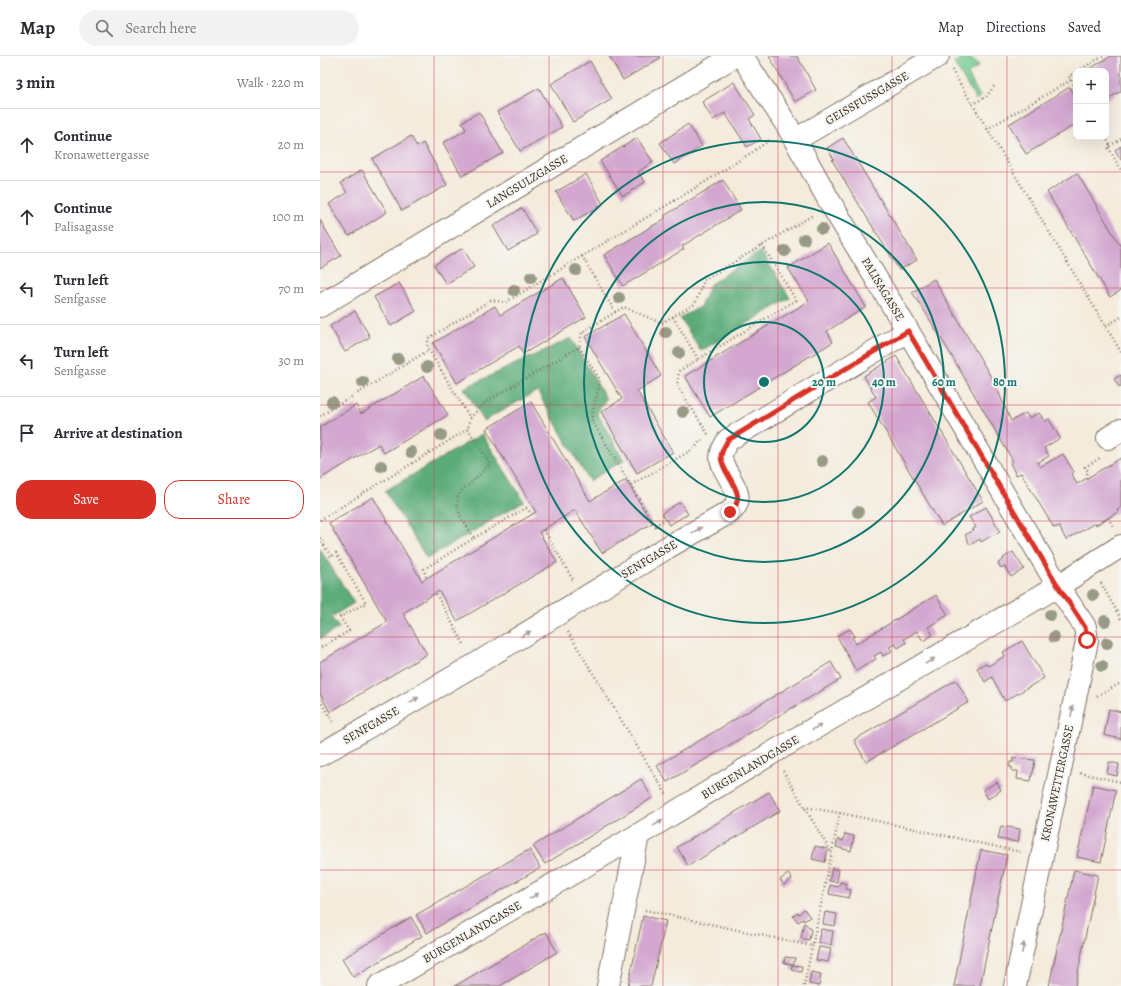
<!DOCTYPE html>
<meta charset="utf-8">
<style>
:root{--surface:#fff;--page:#f2f2f3;--text:#2b2b33;--muted:#7c7c81;--line:#e1e1e2;--accent:#d93025}
body{margin:0;font-family:Alegreya,serif;background:var(--page);color:var(--text)}
.controls{position:absolute;right:12px;top:12px;display:grid;overflow:hidden;border-radius:8px;box-shadow:0 4px 16px #0002}
.controls button{width:36px;height:36px;display:grid;place-items:center;padding:0;border:0;border-bottom:1px solid var(--line);background:var(--surface);color:var(--text);font:20px sans-serif}
.stop{position:absolute;width:12px;height:12px;margin:-9px;border:3px solid #d93025;border-radius:50%;background:#fff}
.stop.end{background:#d93025;border-color:#fff;box-shadow:0 1px 4px #0008}
.list{margin:0;padding:0;list-style:none}
h2{display:flex;justify-content:space-between;align-items:center;height:52px;margin:0;padding:0 16px;font-size:17px}
h2 small{font-size:13px;font-weight:400;color:var(--muted)}
.list li{display:grid;grid-template-columns:26px 1fr auto;gap:12px;align-items:center;box-sizing:border-box;height:72px;padding:0 16px;border-top:1px solid var(--line)}
.list b{display:block;font-size:15px;white-space:nowrap}
.list p{margin:0;font-size:13px;white-space:nowrap;color:var(--muted)}
.list em{font-size:13px;font-style:normal;color:var(--muted)}
.actions{display:flex;gap:8px;padding:12px 16px}
.actions a{flex:1;padding:9px 0;border:1px solid var(--accent);border-radius:16px;text-align:center;font-size:14px;color:var(--accent)}
.actions .main{background:var(--accent);color:#fff}
.icon{flex:none;width:22px;height:22px;fill:none;stroke:currentColor;stroke-width:2;stroke-linecap:round;stroke-linejoin:round}
.map{position:relative;flex:none;width:801px;height:930px;overflow:hidden}
header{display:flex;align-items:center;gap:24px;box-sizing:border-box;height:56px;padding:0 20px;background:var(--surface);border-bottom:1px solid var(--line)}
header strong{font-size:19px}
nav{display:flex;gap:22px;margin-inline-start:auto;font-size:14px}
.search{width:280px;height:36px;background:var(--page);display:flex;align-items:center;gap:10px;box-sizing:border-box;padding:0 14px;border-radius:22px;color:var(--muted);font-size:15px}
main{display:flex}
aside{flex:1;background:var(--surface)}
.map>svg:first-child{display:block}
</style>
<header>
<strong>Map</strong>
<div class="search"><svg class="icon" aria-label="search" viewBox="0 0 24 24"><circle cx="10" cy="10" r="6"/><path d="M15 15l6 6"/></svg>Search here</div>
<nav><a>Map</a><a>Directions</a><a>Saved</a></nav>
</header>
<main>
<aside>
<h2>3 min<small>Walk · 220 m</small></h2>
<ul class="list">
<li><svg class="icon" aria-label="ahead" viewBox="0 0 24 24"><path d="M12 20V5M6 11l6-6 6 6"/></svg><div><b>Continue</b><p>Kronawettergasse</p></div><em>20 m</em></li>
<li><svg class="icon" aria-label="ahead" viewBox="0 0 24 24"><path d="M12 20V5M6 11l6-6 6 6"/></svg><div><b>Continue</b><p>Palisagasse</p></div><em>100 m</em></li>
<li><svg class="icon" aria-label="left" viewBox="0 0 24 24"><path d="M17 20v-9H6M10 6l-5 5 5 5"/></svg><div><b>Turn left</b><p>Senfgasse</p></div><em>70 m</em></li>
<li><svg class="icon" aria-label="left" viewBox="0 0 24 24"><path d="M17 20v-9H6M10 6l-5 5 5 5"/></svg><div><b>Turn left</b><p>Senfgasse</p></div><em>30 m</em></li>
<li><svg class="icon" aria-label="arrive" viewBox="0 0 24 24"><path d="M6 21V4h12l-3 4 3 4H6"/></svg><div><b>Arrive at destination</b></div></li>
</ul>
<div class="actions"><a class="main">Save</a><a>Share</a></div>
</aside>
<div class="map">
<svg width="801" height="930" viewBox="0 0 801 930">
<rect width="100%" height="100%" fill="#f6f6f2"/>
<filter id="ink" filterUnits="userSpaceOnUse"><feTurbulence type="fractalNoise" baseFrequency=".025" numOctaves="2"/><feDisplacementMap in="SourceGraphic" scale="8" xChannelSelector="R" yChannelSelector="G"/><feConvolveMatrix kernelMatrix="1 2 1 2 8 2 1 2 1" color-interpolation-filters="sRGB"/></filter>
<filter id="wash" filterUnits="userSpaceOnUse"><feTurbulence type="fractalNoise" baseFrequency=".012" numOctaves="4" result="noise"/><feDisplacementMap in="SourceGraphic" scale="16" xChannelSelector="R" yChannelSelector="G"/><feGaussianBlur stdDeviation="0.9" result="paint"/><feColorMatrix in="noise" values="0 0 0 0 0 0 0 0 0 0 0 0 0 0 0 0 0 1.4 0 .05"/><feComposite in="paint" operator="in"/></filter>
<g filter="url(#wash)">
<rect width="100%" height="100%" fill="#f4ebdb"/>
<polygon fill="#6fc88e" stroke="#557956" points="646,0 658,8 659,10 648,18 660,41 656,44 634,7"/>
<g fill="#5bac79" stroke="#4b6b4c">
<polygon points="441,195 470,242 381,295 360,262 380,251 390,228"/>
<polygon points="251,282 286,343 277,357 304,404 269,425 217,335 164,365 144,332"/>
<polygon points="162,378 204,445 107,503 65,435"/>
<polygon points="0,493 34,547 11,561 19,572 0,583"/>
</g>
<g id="blocks">
<g fill="#d3a7d0">
<polygon points="289,0 339,0 340,2 303,24"/>
<polygon points="449,0 477,0 496,34 475,46"/>
<polygon points="791,0 801,0 801,35 786,44 786,15 766,15"/>
<polygon points="270,5 292,43 253,66 231,28"/>
<polygon points="414,26 435,59 429,63 441,83 427,91 405,57 393,64 382,46"/>
<polygon points="750,31 756,42 756,68 706,98 689,68"/>
<polygon points="219,32 242,71 200,95 177,56"/>
<polygon points="159,56 183,97 142,120 123,87 146,74 142,66"/>
<polygon points="368,68 382,90 354,108 340,87"/>
<polygon points="91,80 97,91 103,87 127,129 82,155 52,103"/>
<polygon points="317,82 333,106 318,116 325,126 303,140 280,105"/>
<polygon points="523,82 597,204 579,214 512,104 514,103 507,92"/>
<polygon points="801,90 801,104 795,94"/>
<polygon points="42,114 67,156 29,180 9,148 27,137 21,127"/>
<polygon points="757,117 801,191 801,234 790,241 727,136"/>
<polygon points="266,118 283,148 254,165 236,136"/>
<polygon points="403,124 421,154 362,190 364,193 303,230 284,199 346,162 344,160"/>
<polygon points="202,152 217,178 188,195 173,170"/>
<polygon points="0,164 21,200 0,212"/>
<polygon points="508,187 546,251 507,275 513,286 390,361 365,320 489,245 468,212"/>
<polygon points="143,192 154,211 126,228 114,209"/>
<polygon points="243,222 266,261 203,298 199,290 137,327 113,287 175,250 180,259"/>
<polygon points="614,223 675,328 691,365 706,357 709,362 719,357 725,366 729,363 740,382 724,392 729,400 717,407 720,411 743,398 754,416 751,418 757,428 801,402 801,452 797,454 798,456 776,469 775,467 746,484 739,470 734,472 701,417 696,419 690,407 693,405 630,297 605,256 592,236"/>
<polygon points="79,227 96,255 71,270 54,241"/>
<polygon points="35,255 50,281 25,296 10,270"/>
<polygon points="304,258 341,320 317,335 353,396 317,417 281,356 302,343 265,281"/>
<polygon points="576,300 663,445 622,470 548,346 556,341 544,320"/>
<polygon points="801,319 801,330 799,331 794,323"/>
<polygon points="104,320 128,359 64,397 59,388 0,423 0,371 36,349 41,358"/>
<polygon points="211,346 270,445 306,424 332,467 282,497 255,454 219,476 237,506 137,565 119,535 83,557 107,598 10,656 0,638 0,606 67,566 9,467 53,441 102,525 110,520 216,456 166,373"/>
<polygon points="360,446 368,458 349,469 342,457"/>
<polygon points="666,451 680,475 661,486 660,483 650,489 645,479 654,474 653,473 656,471 649,461"/>
<polygon points="693,496 704,513 691,521 684,510 681,512 678,507 684,503 683,502"/>
<polygon points="616,539 628,559 608,571 613,579 603,585 597,575 584,583 586,587 578,592 575,588 569,591 572,595 563,600 561,596 554,600 556,603 536,615 517,580 530,573 535,580 532,581 536,588"/>
<polygon points="702,585 724,622 685,645 672,621 665,626 657,612 666,607 668,610 685,600 683,596"/>
<polygon points="511,606 521,623 347,726 337,710"/>
<polygon points="636,624 649,646 546,706 534,684"/>
<polygon points="789,653 801,656 801,683 784,679"/>
<polygon points="693,702 715,704 713,717 712,717 711,725 697,723 698,715 692,715 692,711 689,711 690,706 693,706"/>
<polygon points="789,706 799,708 797,720 787,718"/>
<polygon points="321,723 332,742 225,808 213,790"/>
<polygon points="677,726 681,734 668,743 663,734"/>
<polygon points="773,729 796,734 781,806 757,801"/>
<polygon points="449,736 460,755 368,810 357,791"/>
<polygon points="681,770 700,773 698,786 678,783"/>
<polygon points="525,778 534,780 531,795 516,791 518,783 523,785"/>
<polygon points="495,790 508,793 505,806 492,803"/>
<polygon points="210,793 220,812 107,877 96,859"/>
<polygon points="661,794 687,799 660,930 634,930"/>
<polygon points="512,812 519,814 517,826 509,825"/>
<polygon points="754,814 778,819 755,930 729,930"/>
<polygon points="468,818 472,823 464,829 460,824"/>
<polygon points="520,826 527,828 526,833 531,834 529,842 509,838 510,829 518,831"/>
<polygon points="484,853 490,861 484,865 483,863 478,866 473,860 478,856 479,858"/>
<polygon points="505,856 517,858 515,870 503,868"/>
<polygon points="323,860 346,865 341,887 331,930 308,930"/>
<polygon points="91,861 102,880 33,921 22,903"/>
<polygon points="484,867 486,868 491,874 489,884 481,882"/>
<polygon points="501,873 513,875 511,889 498,886"/>
<polygon points="226,876 237,896 219,907 180,930 135,930"/>
<polygon points="499,891 511,893 508,906 496,904"/>
<polygon points="465,901 475,902 473,909 464,907"/>
<polygon points="472,909 482,910 481,916 471,914"/>
<polygon points="491,916 501,918 499,930 489,928"/>
</g>
</g>
</g>
<g filter="url(#ink)">
<use href="#blocks" fill-opacity="0" stroke="#7c6e60" stroke-width="1"/>
<g fill="none" stroke-linecap="round" stroke-linejoin="round">
<g stroke="#7c6e60" stroke-width="24">
<g id="minor">
<polyline points="422,0 468,71 511,148 588,275 738,530 765,571 767,585 695,930"/>
<polyline points="475,84 618,0"/>
<polyline points="0,250 414,0"/>
<polyline points="788,382 801,374"/>
<path d="M0,699L156,608L348,491L410,456C431,439 402,420 401,401C401,395 405,389 408,384L588,275"/>
<polyline points="59,930 318,779 452,697 738,530 801,490"/>
<polyline points="288,930 318,779"/>
</g>
</g>
<g stroke="#7c6e60" stroke-width="2.5" stroke-dasharray="1 3" stroke-linecap="butt">
<polyline points="632,14 801,296"/>
<polyline points="758,15 783,0"/>
<polyline points="751,24 756,33"/>
<polyline points="652,48 666,41 675,29"/>
<polyline points="667,73 751,24 749,20 756,16"/>
<polyline points="785,81 790,89"/>
<polyline points="801,83 788,91 801,114"/>
<polyline points="262,200 295,256"/>
<polyline points="353,261 378,303"/>
<polyline points="786,270 801,261"/>
<polyline points="259,291 280,324 271,363 337,473"/>
<polyline points="0,360 109,294 107,290 109,282 171,244 186,246 372,134 431,97 451,83"/>
<polyline points="150,362 166,346 259,291 262,276 304,251 341,267 375,248 384,224 493,159"/>
<polyline points="388,378 357,329 359,315 476,244 442,189"/>
<polyline points="766,422 768,415 765,411 780,402"/>
<polyline points="311,429 375,392 379,386 383,384"/>
<polyline points="788,462 794,471"/>
<polyline points="0,464 148,373 150,362 109,294"/>
<polyline points="335,469 346,463"/>
<polyline points="224,474 253,524"/>
<polyline points="0,482 11,501 16,497 46,547 20,561 29,575 0,592"/>
<polyline points="154,482 206,452 212,458"/>
<polyline points="106,521 104,513 154,482 141,461 137,450 138,440 143,433 150,428 170,408 148,373"/>
<polyline points="781,527 801,563"/>
<polyline points="116,538 145,590"/>
<polyline points="248,576 346,738"/>
<polyline points="777,640 801,627"/>
<polyline points="0,644 14,667"/>
<polyline points="463,715 511,796"/>
<polyline points="760,717 801,726"/>
<polyline points="484,751 520,757 701,796"/>
<polyline points="325,854 492,890"/>
<polyline points="484,930 520,757"/>
</g>
<use href="#minor" stroke="#fff" stroke-width="22"/>
</g>
<g fill="#979b86">
<circle cx="502" cy="173" r="6"/>
<circle cx="484" cy="183" r="6"/>
<circle cx="465" cy="195" r="6"/>
<circle cx="256" cy="214" r="6"/>
<circle cx="211" cy="221" r="6"/>
<circle cx="194" cy="234" r="6"/>
<circle cx="299" cy="242" r="6"/>
<circle cx="346" cy="276" r="6"/>
<circle cx="359" cy="297" r="6"/>
<circle cx="78" cy="303" r="6"/>
<circle cx="107" cy="311" r="6"/>
<circle cx="43" cy="326" r="6"/>
<circle cx="12" cy="346" r="6"/>
<circle cx="363" cy="356" r="6"/>
<circle cx="121" cy="379" r="6"/>
<circle cx="91" cy="396" r="6"/>
<circle cx="502" cy="405" r="6"/>
<circle cx="61" cy="410" r="6"/>
<circle cx="538" cy="456" r="6"/>
<circle cx="773" cy="539" r="6"/>
<circle cx="730" cy="559" r="6"/>
<circle cx="785" cy="565" r="6"/>
<circle cx="734" cy="581" r="6"/>
<circle cx="787" cy="587" r="6"/>
<circle cx="782" cy="610" r="6"/>
</g>
<defs><path id="oneway-solid" d="M-6-.8H1V-3.2L6.5 0L1 3.2V.8H-6Z"/></defs>
<g fill="#a79f9a">
<use href="#oneway-solid" transform="translate(377 474) rotate(-30)"/>
<use href="#oneway-solid" transform="translate(206 578) rotate(-32)"/>
<use href="#oneway-solid" transform="translate(610 605) rotate(-30)"/>
<use href="#oneway-solid" transform="translate(94 644) rotate(-30)"/>
<use href="#oneway-solid" transform="translate(752 655) rotate(-78)"/>
<use href="#oneway-solid" transform="translate(497 671) rotate(-30)"/>
<use href="#oneway-solid" transform="translate(338 767) rotate(-31)"/>
<use href="#oneway-solid" transform="translate(214 840) rotate(-30)"/>
<use href="#oneway-solid" transform="translate(703 892) rotate(-78)"/>
</g>
</g>
<g fill="none" stroke-linecap="round" stroke-linejoin="round" filter="url(#ink)">
<path stroke="#d93025" stroke-width="5" d="M410,456C431,438 402,420 401,401C401,395 405,389 408,384L588,275L738,530L765,571L767,584"/>
</g>
<path fill="none" stroke="#d1495b" stroke-width="1" stroke-opacity="0.55" d="M114,0V930M229,0V930M343,0V930M458,0V930M572,0V930M687,0V930M0,116H801M0,232H801M0,349H801M0,465H801M0,581H801M0,698H801M0,814H801"/>
<g fill="none" stroke="#0f766e" stroke-width="2">
<circle cx="444" cy="326" r="60"/>
<circle cx="444" cy="326" r="120"/>
<circle cx="444" cy="326" r="180"/>
<circle cx="444" cy="326" r="241"/>
</g>
<g text-anchor="middle" dominant-baseline="central" stroke-width="4" stroke-linejoin="round" paint-order="stroke">
<g font-size="12" fill="#3b2a1e" stroke="#f6f6f2">
<text transform="translate(547 42) rotate(-30)">GEISSFUSSGASSE</text>
<text transform="translate(207 125) rotate(-31)">LANGSULZGASSE</text>
<text transform="translate(563 233) rotate(59)">PALISAGASSE</text>
<text transform="translate(329 503) rotate(-31)">SENFGASSE</text>
<text transform="translate(51 669) rotate(-30)">SENFGASSE</text>
<text transform="translate(430 711) rotate(-31)">BURGENLANDGASSE</text>
<text transform="translate(737 727) rotate(-78)">KRONAWETTERGASSE</text>
<text transform="translate(152 876) rotate(-30)">BURGENLANDGASSE</text>
</g>
</g>
<circle cx="444" cy="326" r="6" fill="#0f766e" stroke="#f6f6f2" stroke-width="2"/>
<g font-size="12" text-anchor="middle" font-weight="bold" fill="#0f766e" stroke="#f6f6f2" stroke-width="4" stroke-linejoin="round" paint-order="stroke">
<text x="504" y="330">20 m</text>
<text x="564" y="330">40 m</text>
<text x="624" y="330">60 m</text>
<text x="685" y="330">80 m</text>
</g>
</svg>
<div class="controls">
<button>+</button>
<button>−</button>
</div>
<div class="stop" style="left:767px;top:584px"></div>
<div class="stop end" style="left:410px;top:456px"></div>
</div>
</main>
